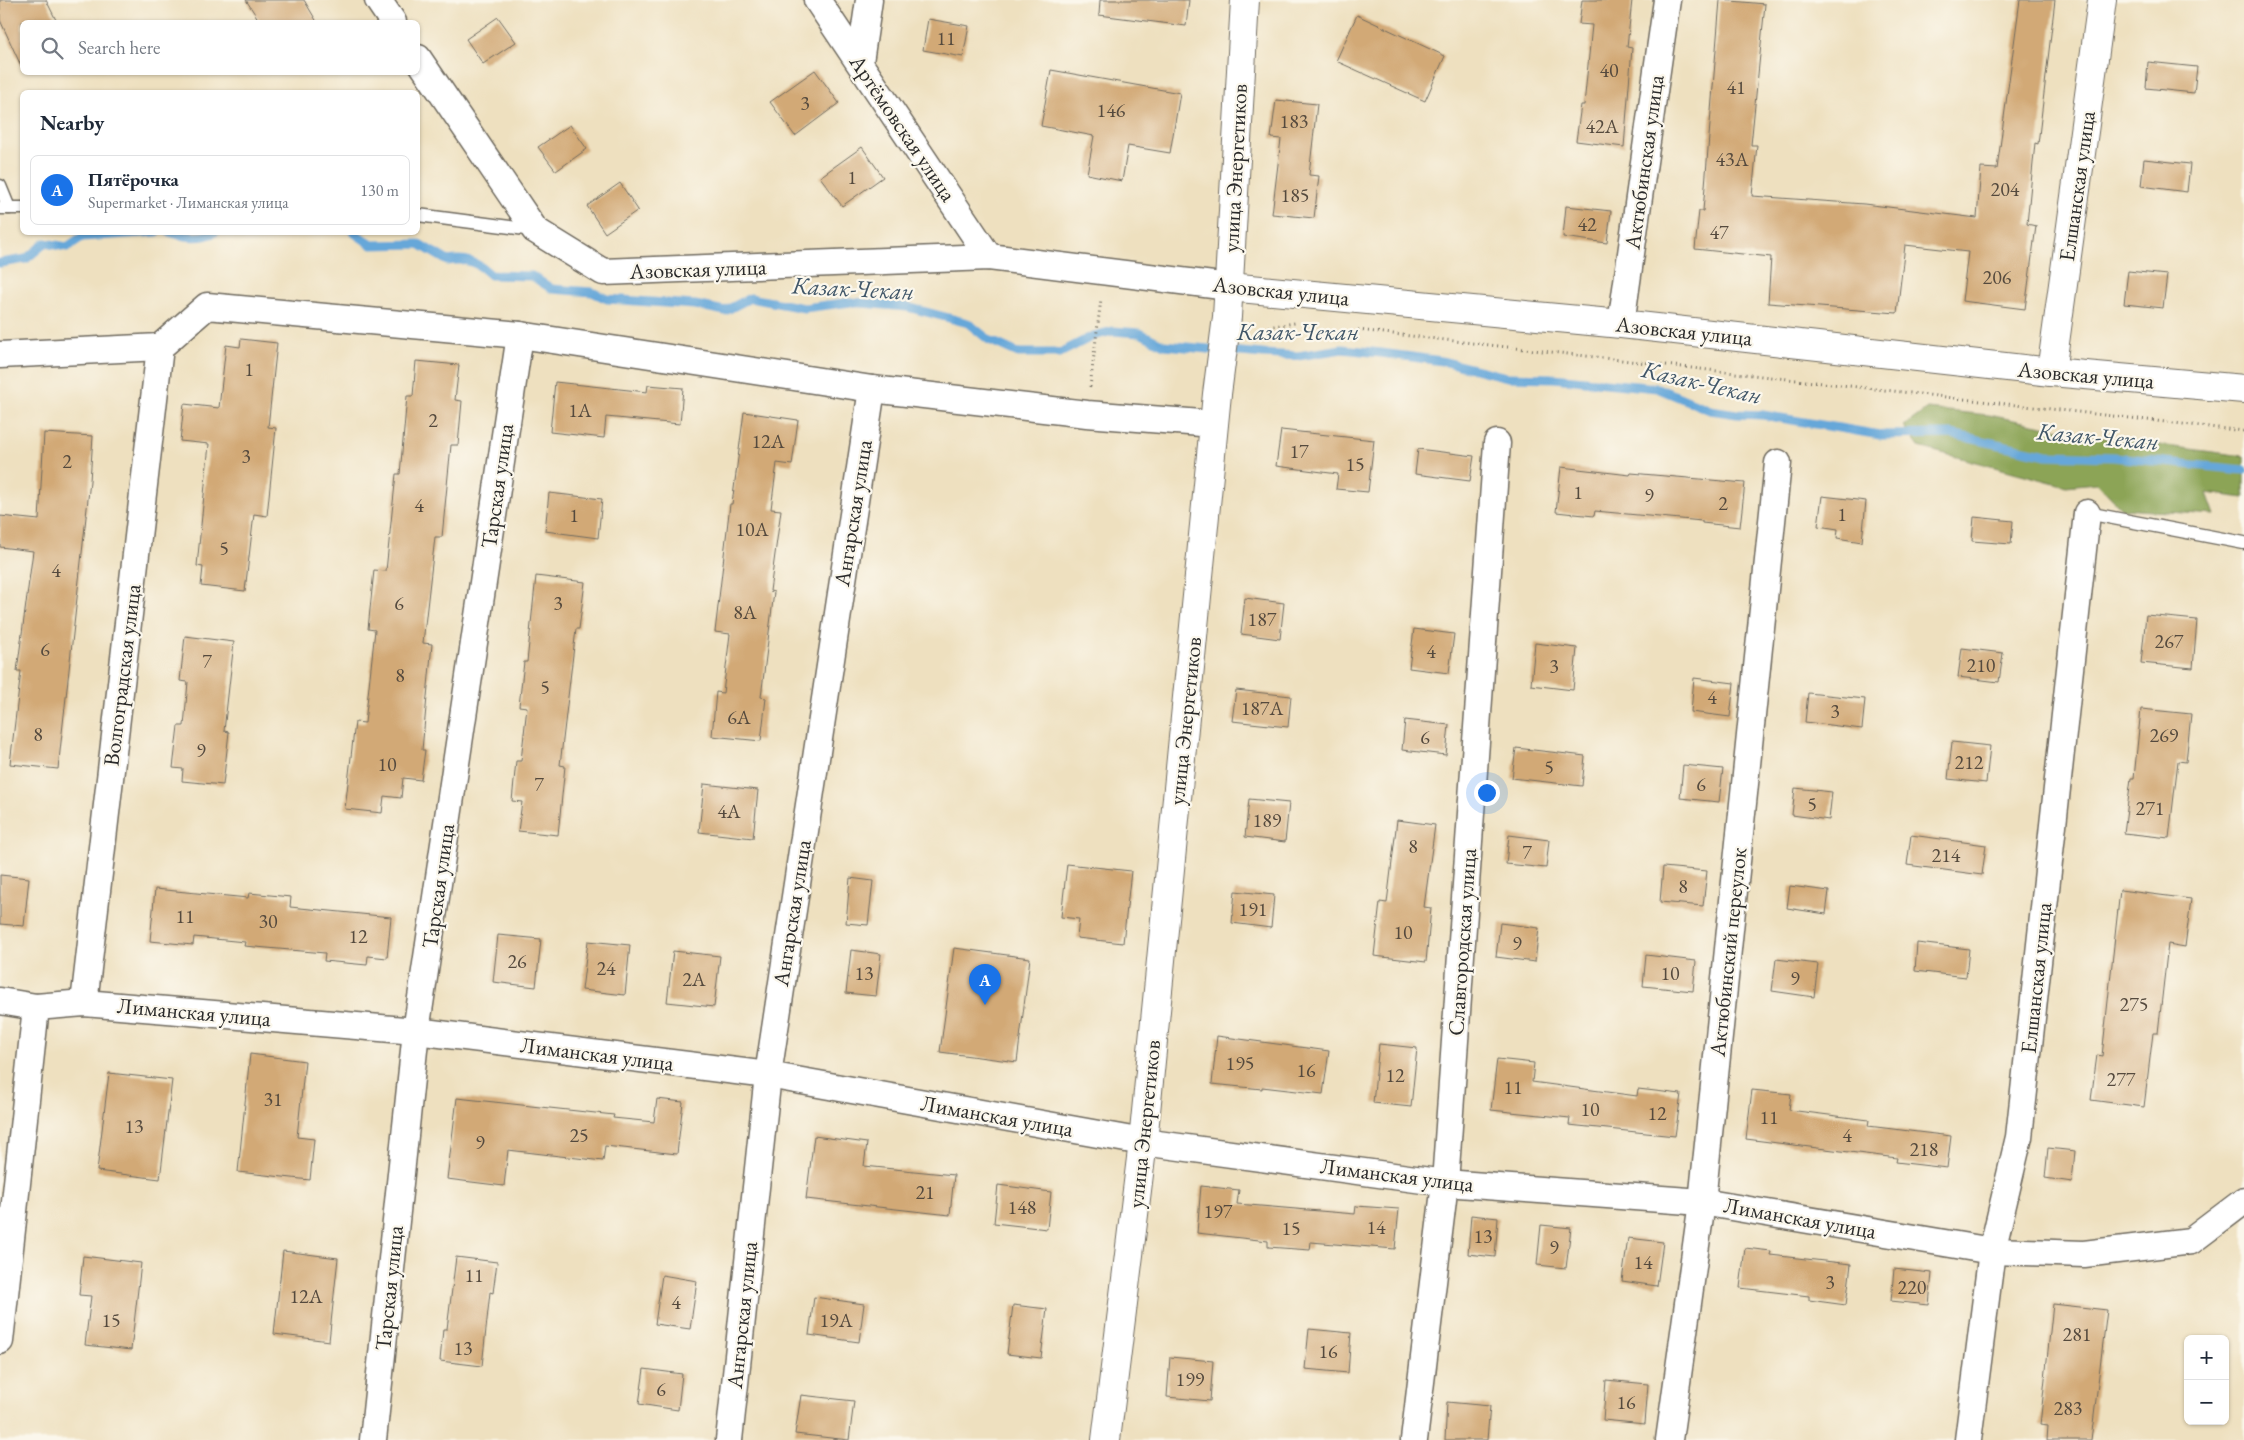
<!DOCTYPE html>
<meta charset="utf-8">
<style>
:root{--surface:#fff;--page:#f6f6f7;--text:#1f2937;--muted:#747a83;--line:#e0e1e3;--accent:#1a73e8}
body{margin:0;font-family:"EB Garamond",serif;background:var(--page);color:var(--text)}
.controls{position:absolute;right:15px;bottom:15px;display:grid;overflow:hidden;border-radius:8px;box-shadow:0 1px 4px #0004}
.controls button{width:45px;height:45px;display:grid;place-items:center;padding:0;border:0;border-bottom:1px solid var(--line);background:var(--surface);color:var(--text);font:25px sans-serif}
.you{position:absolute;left:1486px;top:792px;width:18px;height:18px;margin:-12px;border:4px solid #fff;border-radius:50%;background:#1a73e8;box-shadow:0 0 0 8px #1a73e833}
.badge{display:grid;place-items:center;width:32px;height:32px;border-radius:50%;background:var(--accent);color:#fff;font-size:16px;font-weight:700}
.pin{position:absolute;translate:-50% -41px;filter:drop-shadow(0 1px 2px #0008)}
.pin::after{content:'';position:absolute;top:26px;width:18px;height:15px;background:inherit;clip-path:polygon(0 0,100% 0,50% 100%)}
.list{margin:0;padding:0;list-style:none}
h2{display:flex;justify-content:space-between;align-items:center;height:65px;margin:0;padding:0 20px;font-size:21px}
h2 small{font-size:16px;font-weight:400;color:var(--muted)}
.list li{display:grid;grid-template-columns:32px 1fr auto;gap:15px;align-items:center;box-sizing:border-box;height:70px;margin:0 10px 10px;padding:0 10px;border:1px solid var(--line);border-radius:8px}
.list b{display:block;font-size:19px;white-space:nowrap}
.list p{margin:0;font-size:16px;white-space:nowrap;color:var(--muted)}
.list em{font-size:16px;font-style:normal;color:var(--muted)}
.icon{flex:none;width:28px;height:28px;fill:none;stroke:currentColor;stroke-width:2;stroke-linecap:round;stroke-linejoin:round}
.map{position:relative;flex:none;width:2244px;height:1440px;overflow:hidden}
.search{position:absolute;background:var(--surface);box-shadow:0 1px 4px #0004;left:20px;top:20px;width:400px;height:55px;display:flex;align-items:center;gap:12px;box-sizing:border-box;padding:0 18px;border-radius:8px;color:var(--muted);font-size:19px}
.panel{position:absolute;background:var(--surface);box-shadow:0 1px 4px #0004;left:20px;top:90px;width:400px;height:145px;border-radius:8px}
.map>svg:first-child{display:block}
</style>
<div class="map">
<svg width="2244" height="1440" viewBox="0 0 2244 1440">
<rect width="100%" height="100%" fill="#fbf7ec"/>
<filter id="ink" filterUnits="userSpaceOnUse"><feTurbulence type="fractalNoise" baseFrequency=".02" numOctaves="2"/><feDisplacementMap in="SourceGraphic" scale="10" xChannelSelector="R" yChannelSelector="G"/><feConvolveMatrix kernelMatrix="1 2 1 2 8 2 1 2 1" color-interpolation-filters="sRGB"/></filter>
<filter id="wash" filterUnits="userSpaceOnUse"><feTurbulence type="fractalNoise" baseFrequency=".0096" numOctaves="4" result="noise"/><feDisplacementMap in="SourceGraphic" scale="20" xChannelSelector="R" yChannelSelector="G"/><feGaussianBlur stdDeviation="1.12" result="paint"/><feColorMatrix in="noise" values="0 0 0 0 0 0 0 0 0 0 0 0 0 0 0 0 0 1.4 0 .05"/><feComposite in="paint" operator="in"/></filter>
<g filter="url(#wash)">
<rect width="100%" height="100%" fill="#eee0bf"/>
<polygon fill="#8ca456" stroke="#5c6840" points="1927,409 1989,415 2097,437 2244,456 2244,498 2207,493 2215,515 2122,509 2097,483 2066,486 1919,447 1904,426"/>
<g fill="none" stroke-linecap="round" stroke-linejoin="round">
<g stroke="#66a7d9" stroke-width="9">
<path d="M169,232C184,237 201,240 215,232"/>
<polyline points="258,232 272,232"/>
<path d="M353,232L372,245L419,244L448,261C467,258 477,262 491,275L532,276L552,289L592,292L607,299L695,305L725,311L750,298L804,308L851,302L907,307L968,323L989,340L1018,353H1060L1093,336L1113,331L1140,333L1164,345L1263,354L1298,356L1342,349L1381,353L1442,361L1507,377L1553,378L1657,388L1710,410L1737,414L1763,415L1880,435L1951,434L2047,455L2114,457L2244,470"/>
<polyline points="0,263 26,259 45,243 67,247 82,237 157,232"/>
</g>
</g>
<g id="blocks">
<g fill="#d2a976">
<polygon points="0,0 46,0 57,22 22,22 22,68 0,20"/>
<polygon points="246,0 304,0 317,22 260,22"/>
<polygon points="1100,0 1189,0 1186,26 1099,15"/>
<polygon points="1582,0 1632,0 1627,47 1632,48 1624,147 1576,141 1581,105 1584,105 1592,25 1579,24"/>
<polygon points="1720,0 1765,4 1751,145 1757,145 1752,196 1864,204 1977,218 1981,168 1997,169 2020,0 2055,0 2038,144 2035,143 2027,224 2036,226 2025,309 1962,301 1968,252 1905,245 1897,313 1768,303 1771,257 1695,249 1699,211 1703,211"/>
<polygon points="1357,15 1445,56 1425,101 1336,61"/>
<polygon points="498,17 516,42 483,64 466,39"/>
<polygon points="928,19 969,26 963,57 923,50"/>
<polygon points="2148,62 2197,67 2194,93 2146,88"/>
<polygon points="815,70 839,103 795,136 770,102"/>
<polygon points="1051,70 1180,93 1170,153 1128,146 1122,181 1087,174 1094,136 1041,126"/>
<polygon points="1276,100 1317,104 1309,175 1319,176 1314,218 1272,214 1281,139 1271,138"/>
<polygon points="570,125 587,149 556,171 538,147"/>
<polygon points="862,147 883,177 842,206 820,177"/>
<polygon points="2144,159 2190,164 2187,192 2141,186"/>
<polygon points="620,183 638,210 605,233 587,206"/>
<polygon points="1566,206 1611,211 1607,243 1563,237"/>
<polygon points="2128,271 2167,275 2163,308 2124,304"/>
<polygon points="241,339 277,343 268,427 276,428 267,516 254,514 245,591 201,586 203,567 197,566 209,444 180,441 184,404 219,408 226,345 240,347"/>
<polygon points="416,361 459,365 455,400 462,401 458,445 451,445 442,537 435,537 423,643 432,644 422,750 425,750 421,780 403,778 401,798 384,796 382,813 345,809 355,722 365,723 375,630 368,629 374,570 386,571 396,474 400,474 407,396 413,396"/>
<polygon points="555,382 647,392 648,385 683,388 680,424 606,417 604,438 550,432"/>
<polygon points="744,412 798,420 792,465 777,463 771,509 781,510 770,591 774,592 761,697 766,698 761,741 712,736 716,692 723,693 730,634 715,632 730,504 732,504"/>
<polygon points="1281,430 1374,440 1368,492 1336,489 1338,474 1276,466"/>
<polygon points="44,433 93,436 90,481 58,769 10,764 21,671 17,671 33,551 0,547 0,516 39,520"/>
<polygon points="1418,449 1474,456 1470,481 1415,474"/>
<polygon points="1561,467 1630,475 1631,473 1745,483 1740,527 1702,523 1702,521 1595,511 1594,516 1556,512"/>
<polygon points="549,493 602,499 598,538 545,531"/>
<polygon points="1822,496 1866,501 1862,542 1837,538 1838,529 1818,526"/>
<polygon points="1974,517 2013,521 2011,544 1972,541"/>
<polygon points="536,576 585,582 579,629 576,629 560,765 565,766 558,835 518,831 522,802 512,801 516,761 521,761 527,707 519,706 524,662 527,662"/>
<polygon points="1245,598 1284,603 1280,639 1241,634"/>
<polygon points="2146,615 2197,620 2193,668 2141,663"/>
<polygon points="1414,629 1454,634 1449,673 1409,668"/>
<polygon points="185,636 234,642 224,731 229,732 223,785 182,781 183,769 173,768 178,726 184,726 188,682 180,681"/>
<polygon points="1535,643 1577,648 1573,690 1531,685"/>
<polygon points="1962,648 2003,653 1999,682 1958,677"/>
<polygon points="1694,678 1734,683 1730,717 1691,712"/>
<polygon points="1236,690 1291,696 1288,727 1232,721"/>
<polygon points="1808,693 1865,699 1862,729 1805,722"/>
<polygon points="2141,709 2191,714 2186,762 2178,761 2169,838 2124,833 2131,778 2134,778"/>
<polygon points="1405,720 1449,725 1446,755 1402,750"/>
<polygon points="1952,742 1990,746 1986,783 1948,779"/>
<polygon points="1516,748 1585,756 1582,786 1512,778"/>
<polygon points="1683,765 1723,769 1719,802 1680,798"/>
<polygon points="704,784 758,790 753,838 699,832"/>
<polygon points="1795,788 1832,792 1829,820 1792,815"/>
<polygon points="1249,799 1289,803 1285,842 1245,837"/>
<polygon points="1397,820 1435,825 1424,907 1431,908 1426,962 1374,956 1380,902 1387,903"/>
<polygon points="1509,835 1549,840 1546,868 1506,864"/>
<polygon points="1911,835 1986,845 1982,875 1907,865"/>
<polygon points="1067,864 1131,871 1123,943 1077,938 1079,919 1061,917"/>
<polygon points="1663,867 1707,871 1703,906 1660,902"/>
<polygon points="0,875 29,878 24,926 0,924"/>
<polygon points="850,878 873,881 868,925 846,923"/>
<polygon points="1790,886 1829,891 1826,914 1787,908"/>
<polygon points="155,889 248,898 249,893 291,897 290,907 391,917 387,958 368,956 367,965 324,961 325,953 244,946 245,942 194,937 193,945 150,941"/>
<polygon points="2120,890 2191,899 2185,947 2168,944 2158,1033 2153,1033 2144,1107 2091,1100 2097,1055 2102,1056"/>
<polygon points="1235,891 1274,895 1271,928 1232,923"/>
<polygon points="1500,923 1539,928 1535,962 1496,957"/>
<polygon points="498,935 541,939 536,987 493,982"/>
<polygon points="588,941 630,945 625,995 582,990"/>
<polygon points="1917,943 1969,949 1966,977 1915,971"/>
<polygon points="954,948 1030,958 1017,1062 940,1052"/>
<polygon points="851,950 881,954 876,996 846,993"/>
<polygon points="673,951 720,956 714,1007 667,1002"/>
<polygon points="1646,955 1696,961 1693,991 1643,986"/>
<polygon points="1776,959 1818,964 1814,997 1772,991"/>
<polygon points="1217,1036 1329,1051 1323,1094 1262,1087 1262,1089 1212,1084"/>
<polygon points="1379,1044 1417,1048 1411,1107 1373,1103"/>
<polygon points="250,1054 305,1061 297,1137 314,1139 310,1180 238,1172"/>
<polygon points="1497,1059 1534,1063 1532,1082 1637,1096 1638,1089 1681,1094 1675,1136 1569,1125 1570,1118 1491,1110"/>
<polygon points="109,1073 172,1080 160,1179 97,1171"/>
<polygon points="1752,1090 1791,1094 1789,1110 1869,1120 1868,1126 1951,1136 1947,1168 1896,1162 1897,1158 1746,1139"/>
<polygon points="457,1098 614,1115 613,1118 654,1122 657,1099 683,1102 677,1154 605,1146 603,1161 508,1150 504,1186 447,1179"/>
<polygon points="814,1136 867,1143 864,1166 954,1175 950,1215 806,1199"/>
<polygon points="2048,1148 2075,1151 2072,1182 2045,1178"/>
<polygon points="998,1185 1051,1192 1047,1229 994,1223"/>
<polygon points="1201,1186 1239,1190 1237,1204 1355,1214 1356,1206 1399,1209 1395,1249 1311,1242 1310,1250 1268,1247 1268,1241 1197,1233"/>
<polygon points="1471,1215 1498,1218 1495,1257 1468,1254"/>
<polygon points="1541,1225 1571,1228 1566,1268 1537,1265"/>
<polygon points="1628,1238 1663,1242 1657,1286 1622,1281"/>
<polygon points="1745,1248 1771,1251 1770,1255 1851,1264 1846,1305 1809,1300 1809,1296 1740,1288"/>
<polygon points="283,1251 338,1258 329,1341 274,1334"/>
<polygon points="83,1256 141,1263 131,1350 85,1345 91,1296 79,1295"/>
<polygon points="456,1257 497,1262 493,1293 490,1292 482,1366 440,1361 443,1329 447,1329"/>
<polygon points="1894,1269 1932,1273 1929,1305 1891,1301"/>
<polygon points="662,1275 697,1281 690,1329 655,1324"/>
<polygon points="814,1297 864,1304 859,1342 809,1335"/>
<polygon points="2053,1304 2107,1310 2091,1440 2047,1440 2048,1426 2040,1425"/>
<polygon points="1013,1305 1047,1309 1041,1358 1007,1354"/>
<polygon points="1309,1329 1351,1333 1348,1373 1305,1369"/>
<polygon points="1170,1357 1213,1361 1210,1401 1167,1397"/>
<polygon points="644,1369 682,1374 678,1410 639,1404"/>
<polygon points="1606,1380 1648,1384 1645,1424 1603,1420"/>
<polygon points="801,1395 854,1401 849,1440 795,1434"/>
<polygon points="1447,1402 1490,1406 1487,1440 1445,1440"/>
</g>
</g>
</g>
<g filter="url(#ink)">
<use href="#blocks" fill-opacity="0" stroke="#6f6a5f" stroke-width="1"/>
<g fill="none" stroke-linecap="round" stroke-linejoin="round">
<g stroke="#6f6a5f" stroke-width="15">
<g id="lane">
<polyline points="0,186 9,208"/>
<polyline points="0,208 22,208"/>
<polyline points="418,215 533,230"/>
<polyline points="2087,513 2244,543"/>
</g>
</g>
<g stroke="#6f6a5f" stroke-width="29">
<g id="street">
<polyline points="378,0 393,22"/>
<polyline points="817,0 989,257"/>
<polyline points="418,58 535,230 603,272 989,257 1229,287"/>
<polyline points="860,62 869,0"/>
<polyline points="1621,324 1667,0"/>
<polyline points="0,355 160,347 207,306 520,335 872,389 1087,414 1214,424"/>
<polyline points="0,1001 36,1007 84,1003 416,1031 768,1075 1143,1142 1445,1183 1702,1202 1992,1251 2084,1254 2191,1241 2244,1201"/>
<polyline points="84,1003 160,347"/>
<polyline points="0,1341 36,1007"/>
<polyline points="373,1440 416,1031 520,335"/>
<polyline points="729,1440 768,1075 872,389"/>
<polyline points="1414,1440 1445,1183 1497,443"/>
<polyline points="1669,1440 1702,1202 1778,463"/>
<polyline points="1968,1440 1992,1251 2019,1137 2087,513"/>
</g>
</g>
<g stroke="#6f6a5f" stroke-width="30">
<g id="primary">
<polyline points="1229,287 1621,324 2051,372 2244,389"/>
<polyline points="2051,372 2102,0"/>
<polyline points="1106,1440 1143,1142 1217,394 1227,317 1245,0"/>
</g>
</g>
<g stroke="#6f6a5f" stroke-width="3" stroke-dasharray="1 4" stroke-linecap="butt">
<polyline points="1358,330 2244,431"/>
<polyline points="1254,340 1267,327 1295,323"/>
<polyline points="1090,387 1101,299"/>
</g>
<use href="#lane" stroke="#fff" stroke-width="12"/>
<use href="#street" stroke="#fff" stroke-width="26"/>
<use href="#primary" stroke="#fff" stroke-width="28"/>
</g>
</g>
<g text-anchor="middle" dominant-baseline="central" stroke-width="4.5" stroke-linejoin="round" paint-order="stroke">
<g font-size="20" fill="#554a3e">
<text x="946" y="38">11</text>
<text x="1609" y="70">40</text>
<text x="1736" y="87">41</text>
<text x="805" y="103">3</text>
<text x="1111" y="110">146</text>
<text x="1294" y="121">183</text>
<text x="1602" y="126">42А</text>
<text x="1732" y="159">43А</text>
<text x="852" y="177">1</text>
<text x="2005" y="189">204</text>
<text x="1295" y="195">185</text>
<text x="1587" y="224">42</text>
<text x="1719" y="232">47</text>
<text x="1997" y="277">206</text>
<text x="249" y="369">1</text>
<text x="580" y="410">1А</text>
<text x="433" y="420">2</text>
<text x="768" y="441">12А</text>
<text x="1299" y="451">17</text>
<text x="246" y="456">3</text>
<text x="67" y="461">2</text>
<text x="1355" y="464">15</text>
<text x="1578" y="492">1</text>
<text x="1649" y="495">9</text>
<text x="1723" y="503">2</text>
<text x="419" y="505">4</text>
<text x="1842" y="514">1</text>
<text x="574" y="515">1</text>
<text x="752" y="529">10А</text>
<text x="224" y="548">5</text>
<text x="56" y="570">4</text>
<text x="399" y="603">6</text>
<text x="558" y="603">3</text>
<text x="745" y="612">8А</text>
<text x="1262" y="619">187</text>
<text x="2169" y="641">267</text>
<text x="45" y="649">6</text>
<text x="1431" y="651">4</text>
<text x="207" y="661">7</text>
<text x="1981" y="665">210</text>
<text x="1554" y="666">3</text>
<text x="400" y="675">8</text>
<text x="545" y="687">5</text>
<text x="1712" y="697">4</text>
<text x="1262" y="708">187А</text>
<text x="1835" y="711">3</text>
<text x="739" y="717">6А</text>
<text x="38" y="734">8</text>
<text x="2164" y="735">269</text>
<text x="1425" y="737">6</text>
<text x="201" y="750">9</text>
<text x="1969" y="762">212</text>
<text x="387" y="764">10</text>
<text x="1549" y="767">5</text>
<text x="539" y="784">7</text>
<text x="1701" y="784">6</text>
<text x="1812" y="804">5</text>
<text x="2150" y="808">271</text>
<text x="729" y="811">4А</text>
<text x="1267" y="820">189</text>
<text x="1413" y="846">8</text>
<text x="1527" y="852">7</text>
<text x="1946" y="855">214</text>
<text x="1683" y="886">8</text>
<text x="1253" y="909">191</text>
<text x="185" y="916">11</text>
<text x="268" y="921">30</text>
<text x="1403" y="932">10</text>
<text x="358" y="936">12</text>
<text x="1517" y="943">9</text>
<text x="517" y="961">26</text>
<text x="606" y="968">24</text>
<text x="864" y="973">13</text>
<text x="1670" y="973">10</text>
<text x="1795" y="978">9</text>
<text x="694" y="979">2А</text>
<text x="2134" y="1004">275</text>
<text x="1240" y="1063">195</text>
<text x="1306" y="1070">16</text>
<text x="1395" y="1075">12</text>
<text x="2121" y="1079">277</text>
<text x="1513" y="1087">11</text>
<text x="273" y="1099">31</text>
<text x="1590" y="1109">10</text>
<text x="1657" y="1113">12</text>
<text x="1769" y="1117">11</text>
<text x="134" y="1126">13</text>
<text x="579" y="1135">25</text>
<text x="1847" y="1135">4</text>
<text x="480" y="1142">9</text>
<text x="1924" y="1149">218</text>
<text x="925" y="1192">21</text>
<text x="1022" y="1207">148</text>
<text x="1218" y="1211">197</text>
<text x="1376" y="1227">14</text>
<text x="1291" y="1228">15</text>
<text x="1483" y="1236">13</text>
<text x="1554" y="1247">9</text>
<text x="1643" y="1262">14</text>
<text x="474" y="1275">11</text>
<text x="1830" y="1282">3</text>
<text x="1912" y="1287">220</text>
<text x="306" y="1296">12А</text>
<text x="676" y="1302">4</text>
<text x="111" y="1320">15</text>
<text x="836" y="1320">19А</text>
<text x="2077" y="1334">281</text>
<text x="463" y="1348">13</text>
<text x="1328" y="1351">16</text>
<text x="1190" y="1379">199</text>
<text x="661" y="1389">6</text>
<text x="1626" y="1402">16</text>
<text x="2068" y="1408">283</text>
</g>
<g font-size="22" fill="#2b2b2b" stroke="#fbf7ec">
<text transform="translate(903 128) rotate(56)">Артёмовская улица</text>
<text transform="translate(1644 162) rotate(-82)">Актюбинская улица</text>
<text transform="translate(1235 168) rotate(-87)">улица Энергетиков</text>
<text transform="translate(2077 186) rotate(-82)">Елшанская улица</text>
<text transform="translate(698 269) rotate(-2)">Азовская улица</text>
<text transform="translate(1281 291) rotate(6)">Азовская улица</text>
<text transform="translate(1684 331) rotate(6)">Азовская улица</text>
<text transform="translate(2086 375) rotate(5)">Азовская улица</text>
<text transform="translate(497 486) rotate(-82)">Тарская улица</text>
<text transform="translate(853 513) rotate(-81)">Ангарская улица</text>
<text transform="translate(122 675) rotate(-83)">Волгоградская улица</text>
<text transform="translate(1185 721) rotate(-84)">улица Энергетиков</text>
<text transform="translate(438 886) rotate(-82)">Тарская улица</text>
<text transform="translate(792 913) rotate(-81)">Ангарская улица</text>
<text transform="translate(1462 942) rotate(-86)">Славгородская улица</text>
<text transform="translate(1728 952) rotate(-84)">Актюбинский переулок</text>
<text transform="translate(2036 978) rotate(-84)">Елшанская улица</text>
<text transform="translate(194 1012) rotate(5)">Лиманская улица</text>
<text transform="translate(597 1054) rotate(7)">Лиманская улица</text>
<text transform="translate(997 1116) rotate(10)">Лиманская улица</text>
<text transform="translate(1144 1124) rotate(-84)">улица Энергетиков</text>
<text transform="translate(1397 1175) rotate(7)">Лиманская улица</text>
<text transform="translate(1800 1218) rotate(10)">Лиманская улица</text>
<text transform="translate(389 1288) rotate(-84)">Тарская улица</text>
<text transform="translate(742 1315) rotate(-84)">Ангарская улица</text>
</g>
<g font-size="24" font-style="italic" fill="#405668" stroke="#fbf7ec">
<text transform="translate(853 288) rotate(3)">Казак-Чекан</text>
<text x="1298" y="331">Казак-Чекан</text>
<text transform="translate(1702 382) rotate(13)">Казак-Чекан</text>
<text transform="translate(2098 436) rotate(5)">Казак-Чекан</text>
</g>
</g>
</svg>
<div class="controls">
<button>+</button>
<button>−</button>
</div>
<div class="you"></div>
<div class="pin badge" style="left:985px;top:1005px">A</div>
<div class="search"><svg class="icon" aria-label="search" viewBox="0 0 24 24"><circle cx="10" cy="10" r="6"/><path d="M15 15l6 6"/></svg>Search here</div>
<section class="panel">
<h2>Nearby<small></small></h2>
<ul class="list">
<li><span class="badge">A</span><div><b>Пятёрочка</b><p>Supermarket · Лиманская улица</p></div><em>130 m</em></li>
</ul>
</section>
</div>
